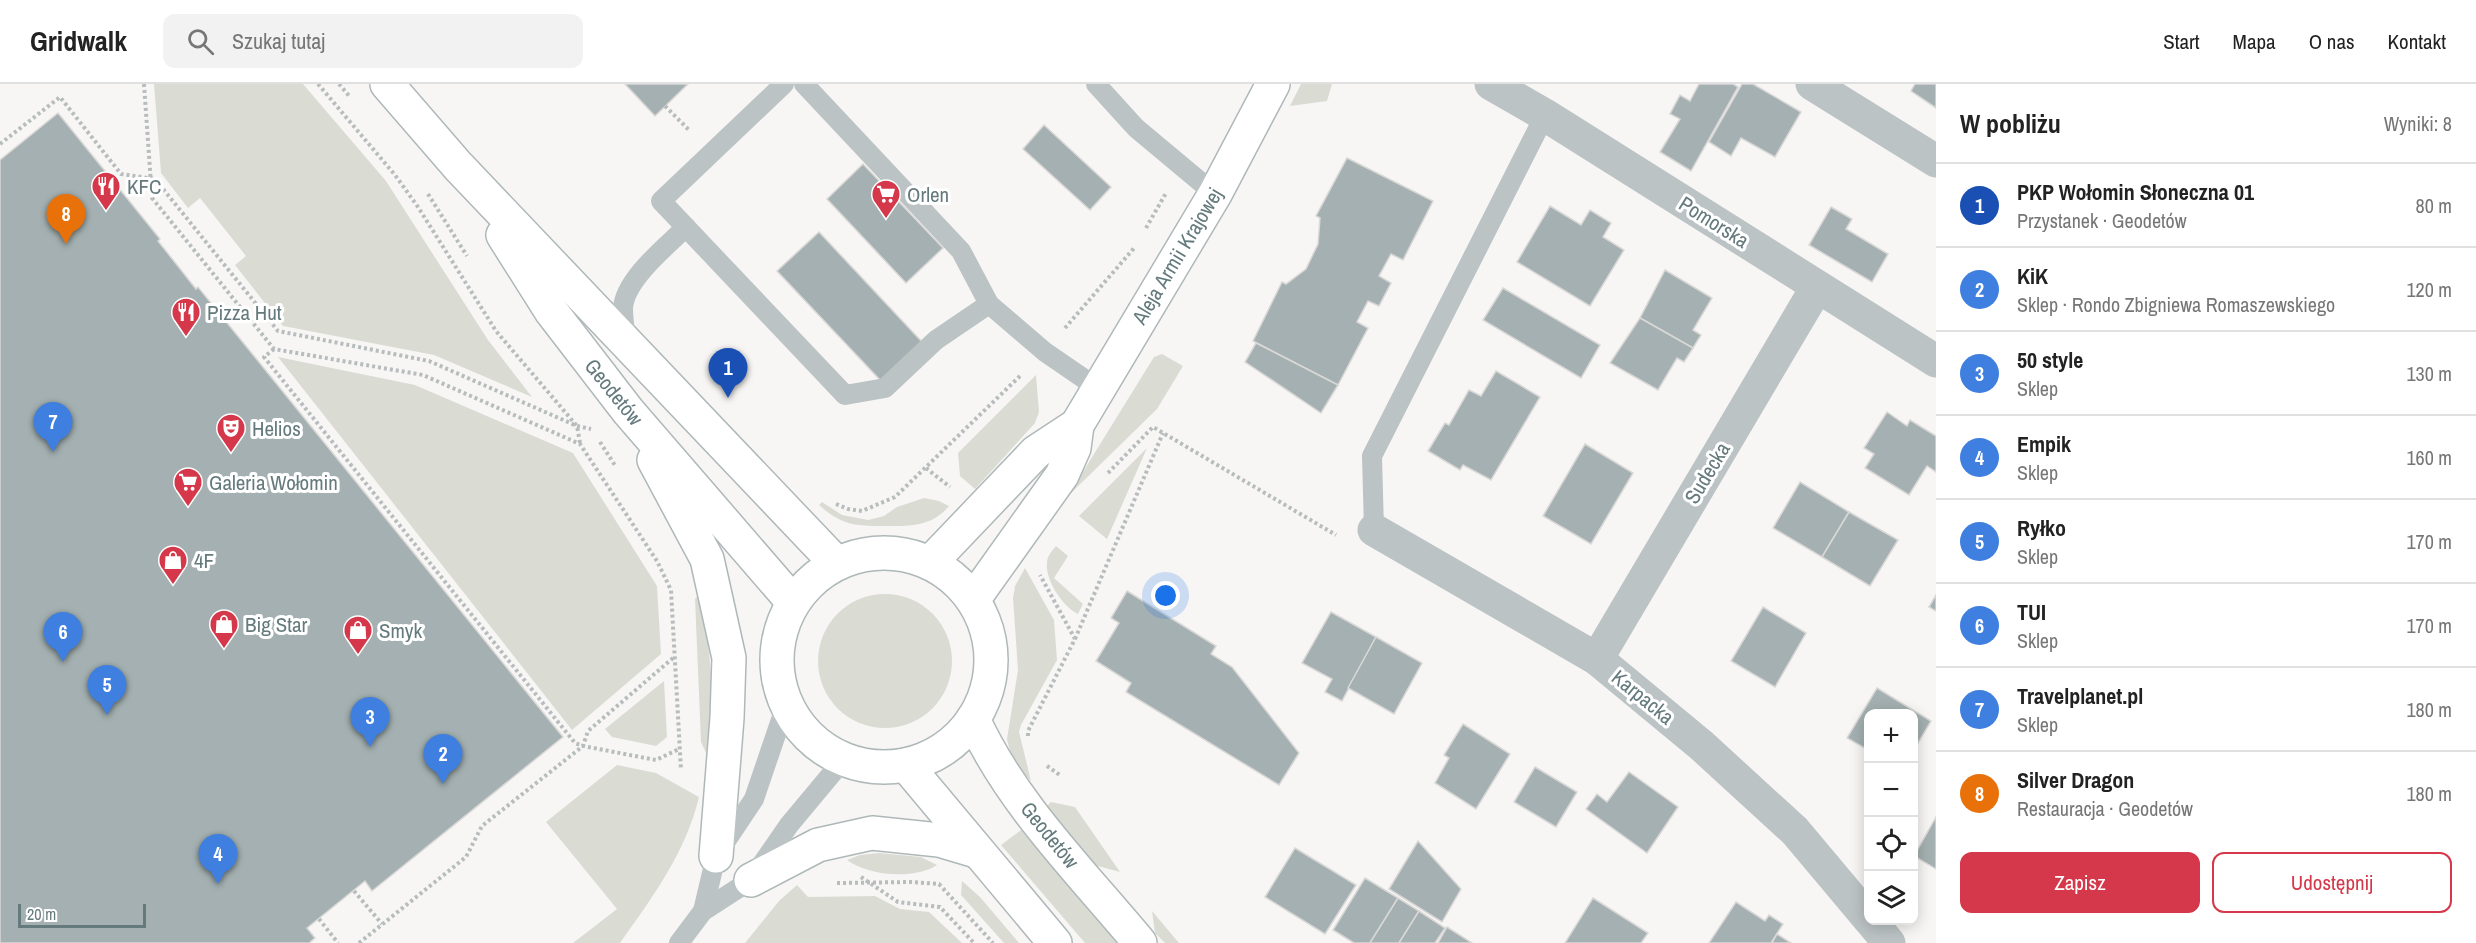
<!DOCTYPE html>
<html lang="pl">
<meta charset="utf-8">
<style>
:root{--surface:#fff;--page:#f2f2f2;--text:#222;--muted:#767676;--line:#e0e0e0;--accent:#d4384a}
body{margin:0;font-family:"Archivo Narrow",sans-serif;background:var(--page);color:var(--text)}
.controls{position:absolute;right:18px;bottom:18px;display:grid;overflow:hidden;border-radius:12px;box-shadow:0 3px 15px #0003}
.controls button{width:54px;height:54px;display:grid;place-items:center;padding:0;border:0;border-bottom:2px solid var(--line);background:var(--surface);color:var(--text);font:30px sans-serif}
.scale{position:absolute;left:18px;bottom:15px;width:128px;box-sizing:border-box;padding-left:6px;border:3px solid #657a7d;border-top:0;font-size:16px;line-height:21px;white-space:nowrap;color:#657a7d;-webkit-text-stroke:4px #fff;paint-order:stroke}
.you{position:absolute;left:1166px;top:512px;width:21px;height:21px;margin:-15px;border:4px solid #fff;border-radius:50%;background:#1a73e8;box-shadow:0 0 0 9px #1a73e833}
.badge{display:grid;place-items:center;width:39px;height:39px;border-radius:50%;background:var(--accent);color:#fff;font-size:20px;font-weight:700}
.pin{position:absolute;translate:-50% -50px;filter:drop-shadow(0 2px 3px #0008)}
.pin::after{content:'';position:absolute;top:32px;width:21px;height:18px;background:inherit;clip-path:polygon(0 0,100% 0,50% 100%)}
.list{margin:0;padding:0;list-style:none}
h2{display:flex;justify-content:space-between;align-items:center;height:78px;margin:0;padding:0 24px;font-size:26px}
h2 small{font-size:20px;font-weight:400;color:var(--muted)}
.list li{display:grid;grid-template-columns:39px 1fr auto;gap:18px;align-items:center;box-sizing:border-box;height:84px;padding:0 24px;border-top:2px solid var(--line)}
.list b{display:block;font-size:22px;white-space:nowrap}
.list p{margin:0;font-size:20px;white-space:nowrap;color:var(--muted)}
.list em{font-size:20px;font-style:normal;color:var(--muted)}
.actions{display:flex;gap:12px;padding:18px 24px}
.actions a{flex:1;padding:14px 0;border:2px solid var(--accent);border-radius:12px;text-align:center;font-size:21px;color:var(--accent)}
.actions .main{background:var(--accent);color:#fff}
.icon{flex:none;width:33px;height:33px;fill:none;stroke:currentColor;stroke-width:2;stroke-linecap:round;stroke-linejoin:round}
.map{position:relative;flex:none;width:1936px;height:859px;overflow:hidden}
header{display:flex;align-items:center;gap:36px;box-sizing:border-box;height:84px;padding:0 30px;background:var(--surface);border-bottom:2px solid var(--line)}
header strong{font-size:28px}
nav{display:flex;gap:33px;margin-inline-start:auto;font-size:21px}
.search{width:420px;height:54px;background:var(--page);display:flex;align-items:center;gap:15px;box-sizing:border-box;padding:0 21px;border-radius:12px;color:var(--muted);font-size:22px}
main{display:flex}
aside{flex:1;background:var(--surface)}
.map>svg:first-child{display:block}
</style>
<header>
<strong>Gridwalk</strong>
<div class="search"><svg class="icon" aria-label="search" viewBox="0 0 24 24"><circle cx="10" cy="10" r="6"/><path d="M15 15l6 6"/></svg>Szukaj tutaj</div>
<nav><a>Start</a><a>Mapa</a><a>O nas</a><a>Kontakt</a></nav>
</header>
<main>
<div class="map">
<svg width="1936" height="859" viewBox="0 0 1936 859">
<rect width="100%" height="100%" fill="#f7f6f5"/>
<g fill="#dadcd4">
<polygon points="154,0 303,0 386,97 488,256 532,313 434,271 283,242 235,181 246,172 200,114 188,124 161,89"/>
<polygon points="1301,0 1332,0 1327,17 1290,22"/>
<polygon points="1162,270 1183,282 1157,325 1068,412 1154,273"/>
<polygon points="278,273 415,301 573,369 657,502 661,570 572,646"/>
<polygon points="1036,291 1039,328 1035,339 975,405 960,392 958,369"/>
<polygon points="1147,364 1107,455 1079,432"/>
<path d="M924,414L939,417L949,422C932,442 913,442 889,442C858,442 843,443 819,421L822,418L842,431L868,436L884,432L897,423Z"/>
<path d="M1056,462L1068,472L1054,494L1083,520L1078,530C1063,523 1045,496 1047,479C1047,472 1052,467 1056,462Z"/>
<polygon points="1025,484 1054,536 1057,576 1021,641 1019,648 1031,697 1016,681 1010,668 1007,655 1018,586 1013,514 1015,502"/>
<path d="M699,510C711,564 716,614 706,669L701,658L695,515Z"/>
<circle cx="885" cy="577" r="67"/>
<polygon points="664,597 667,653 656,662 612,653 605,645"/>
<path d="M617,681L656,689L699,713C686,768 652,814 620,859H573L617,825L546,738Z"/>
<polygon points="1051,718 1075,723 1120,788 1094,781 1047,722"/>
<polygon points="1021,746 1119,859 1085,859 1001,761"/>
<path d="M879,769L921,773L937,781C915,796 868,792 847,776L860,771Z"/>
<polygon points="962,797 980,813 1019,859 1004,859 961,811"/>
<polygon points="797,801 808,813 875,812 900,825 929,828 962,859 745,859 779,817"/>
<polygon points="1152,827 1179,859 1165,859 1155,849"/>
</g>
<g fill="#a4b0b1" stroke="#d9d8d7" stroke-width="1.5">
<polygon points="625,0 688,0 655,32"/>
<polygon points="1699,0 1733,0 1738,3 1691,87 1660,68 1680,35 1670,30 1680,11 1690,17"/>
<polygon points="1742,0 1753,0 1801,28 1775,73 1741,54 1731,72 1709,58"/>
<polygon points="1915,0 1936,0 1936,24 1911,7"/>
<polygon points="58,29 160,155 158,157 196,205 198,203 563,653 372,807 365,797 307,844 315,854 309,859 0,859 0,76"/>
<polygon points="1044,41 1111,103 1090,126 1023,65"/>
<polygon points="1347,74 1433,117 1403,176 1391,170 1379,192 1391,199 1379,222 1368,217 1357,238 1368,244 1338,301 1253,257 1282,198 1286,200 1306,185 1318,160 1320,134 1316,132"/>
<polygon points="863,80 943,164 906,199 827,115"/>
<polygon points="1550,122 1581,141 1590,126 1611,139 1603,153 1624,166 1590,222 1517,178"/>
<polygon points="1831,123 1852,135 1846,145 1888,170 1872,198 1809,161"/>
<polygon points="819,148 923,259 882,298 777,187"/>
<polygon points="1665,186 1712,214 1693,246 1701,251 1693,264 1640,234"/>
<polygon points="1503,204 1600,261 1581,294 1483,236"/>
<polygon points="1640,234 1693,264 1684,278 1677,274 1658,306 1610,279"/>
<polygon points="1256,259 1338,301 1321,329 1245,278"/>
<polygon points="1496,287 1540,313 1491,396 1463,381 1460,386 1428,367 1445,339 1449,341 1469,306 1481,312"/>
<polygon points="1887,328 1907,342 1910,336 1936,352 1936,388 1927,382 1909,411 1865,384 1874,370 1864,364"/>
<polygon points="1585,360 1633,389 1591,460 1543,432"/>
<polygon points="1800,398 1849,428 1822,473 1773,444"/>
<polygon points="1849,428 1898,456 1870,502 1822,473"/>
<polygon points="1127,507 1216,562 1211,570 1232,583 1299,669 1279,701 1126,608 1131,599 1096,577 1119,539 1111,534"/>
<polygon points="1936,511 1936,527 1929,523"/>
<polygon points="1763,523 1806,549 1775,603 1731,577"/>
<polygon points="1331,528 1376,553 1342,617 1325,608 1332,595 1302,579"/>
<polygon points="1376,553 1422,579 1394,630 1348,604"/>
<polygon points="1877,604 1931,637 1914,666 1914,630 1868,630 1868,666 1847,654"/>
<polygon points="1463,640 1510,670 1476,725 1435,699 1449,674 1444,671"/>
<polygon points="1535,683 1577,708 1556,743 1514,718"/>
<polygon points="1629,688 1678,723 1647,769 1586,725 1597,710 1607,718"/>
<polygon points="1936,733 1936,785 1914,772"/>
<polygon points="1418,757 1461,805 1442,838 1389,805"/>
<polygon points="1295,764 1356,801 1325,850 1265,813"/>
<polygon points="1365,794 1398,814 1370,859 1354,859 1333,846"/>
<polygon points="1398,814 1419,827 1399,859 1370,859"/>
<polygon points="1593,814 1648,849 1641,859 1565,859"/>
<polygon points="1736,818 1765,837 1769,831 1783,840 1771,859 1709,859"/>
<polygon points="1419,827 1445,844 1435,859 1399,859"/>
<polygon points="1447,843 1472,859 1438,859"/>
<polygon points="1777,850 1791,859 1772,859"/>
</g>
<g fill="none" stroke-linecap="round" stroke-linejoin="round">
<g stroke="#afb8b9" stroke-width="36">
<g id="secondary">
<polyline points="387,0 458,82 836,479"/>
<polyline points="503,151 551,227 628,327 793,518"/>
<polyline points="654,376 707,475 729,574 727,634 716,772"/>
<circle cx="884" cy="576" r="107"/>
<polyline points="930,479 1036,368 1077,341"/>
<polyline points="973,516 1062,391 1074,364 1077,341 1215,110 1273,0"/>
<path d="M973,635C1012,720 1081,788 1140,859"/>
<polyline points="906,681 1055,859"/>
<polyline points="751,796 818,761 872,749 939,756 976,767"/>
</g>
</g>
<g stroke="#b7bcbd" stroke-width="4" stroke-dasharray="3 3" stroke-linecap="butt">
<polyline points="144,0 152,114 274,265 423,291 580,360 657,477 671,506 681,686"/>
<polyline points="318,0 395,91 418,123 496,247 577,342 580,359"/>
<polyline points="339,0 350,13"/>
<polyline points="665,22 690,47"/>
<polyline points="0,60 60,13 121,90 155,95 278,247 429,277 577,342 591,345"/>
<polyline points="428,110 467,172"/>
<polyline points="1146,144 1166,109"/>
<polyline points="1065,244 1135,163"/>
<polyline points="274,265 264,273 575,659 583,662 588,647 673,574"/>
<polyline points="600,358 616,383"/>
<polyline points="926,384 950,403"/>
<polyline points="1108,389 1153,343 1336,451"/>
<polyline points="836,420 848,425 862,427 895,413 1021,291"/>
<polyline points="1075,555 1163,349"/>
<polyline points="1028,652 1028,647 1075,555 1040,491"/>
<polyline points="1047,682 1061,692"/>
<polyline points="861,793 898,818 940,823 974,859"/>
<polyline points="837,799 911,798 939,800 993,859"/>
<polyline points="354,807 382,840"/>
<polyline points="319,835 338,859"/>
<polyline points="359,859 466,773 482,742 583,662 656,676 679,665"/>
</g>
<g stroke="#bcc3c4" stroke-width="20">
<polyline points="784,0 661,117 845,311 885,304 936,256 989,220"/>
<polyline points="804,0 961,167 989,220 1045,268 1099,305"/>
<polyline points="1096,0 1136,44 1215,110"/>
<path d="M626,258C625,247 623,235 623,224C625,195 666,163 686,143"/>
<polyline points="1374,446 1372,372 1545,31"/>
<polyline points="703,827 716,772 754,715 786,621"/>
<polyline points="679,859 703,827 751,796 789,741 844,675"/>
</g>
<g stroke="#bcc3c4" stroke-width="33">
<polyline points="1491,0 1545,31 1936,277"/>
<polyline points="1812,0 1936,77"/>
<polyline points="1374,446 1597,575 1701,661 1795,747 1868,834"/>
<polyline points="1597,575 1817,203"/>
<polyline points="1870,836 1889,859"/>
</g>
<use href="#secondary" stroke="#fff" stroke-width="33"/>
</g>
<defs>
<g id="restaurant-pin" transform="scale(1.5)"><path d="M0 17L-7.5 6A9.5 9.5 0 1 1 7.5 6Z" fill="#d4384a" stroke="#fff"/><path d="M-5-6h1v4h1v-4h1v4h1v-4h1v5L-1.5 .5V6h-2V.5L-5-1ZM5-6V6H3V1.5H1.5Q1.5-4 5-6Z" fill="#fff"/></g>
<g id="supermarket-pin" transform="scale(1.5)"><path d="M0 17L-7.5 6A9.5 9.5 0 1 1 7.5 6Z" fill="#d4384a" stroke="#fff"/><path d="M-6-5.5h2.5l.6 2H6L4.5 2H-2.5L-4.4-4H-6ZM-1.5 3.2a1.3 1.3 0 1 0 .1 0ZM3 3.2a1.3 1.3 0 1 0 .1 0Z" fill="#fff"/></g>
<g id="theatre-pin" transform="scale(1.5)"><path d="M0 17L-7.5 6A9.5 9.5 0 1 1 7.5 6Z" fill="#d4384a" stroke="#fff"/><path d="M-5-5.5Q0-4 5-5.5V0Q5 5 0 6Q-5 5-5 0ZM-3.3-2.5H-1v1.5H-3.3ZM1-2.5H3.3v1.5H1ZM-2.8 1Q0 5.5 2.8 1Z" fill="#fff"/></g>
<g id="shop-pin" transform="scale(1.5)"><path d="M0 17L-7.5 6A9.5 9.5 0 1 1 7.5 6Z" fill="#d4384a" stroke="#fff"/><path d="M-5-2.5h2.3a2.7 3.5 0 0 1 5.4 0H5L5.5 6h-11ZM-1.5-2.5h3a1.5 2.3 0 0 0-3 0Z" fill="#fff"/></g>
</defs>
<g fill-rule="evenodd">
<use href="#restaurant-pin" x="106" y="102"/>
<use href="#supermarket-pin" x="886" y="110"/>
<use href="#restaurant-pin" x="186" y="228"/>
<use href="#theatre-pin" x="231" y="344"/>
<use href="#supermarket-pin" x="188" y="398"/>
<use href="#shop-pin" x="173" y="476"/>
<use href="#shop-pin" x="224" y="540"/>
<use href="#shop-pin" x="358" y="546"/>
</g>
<g text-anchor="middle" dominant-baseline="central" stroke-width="6" stroke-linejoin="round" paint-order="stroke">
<g font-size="21" fill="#657a7d" stroke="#fff" text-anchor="start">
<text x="127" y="102">KFC</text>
<text x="907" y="110">Orlen</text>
<text x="207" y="228">Pizza Hut</text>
<text x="252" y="344">Helios</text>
<text x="209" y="398">Galeria Wołomin</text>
<text x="194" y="476">4F</text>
<text x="245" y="540">Big Star</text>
<text x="379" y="546">Smyk</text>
</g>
<g font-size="21" fill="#657a7d" stroke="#fff">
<text transform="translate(1714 138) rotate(32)">Pomorska</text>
<text transform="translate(1177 172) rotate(-59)">Aleja Armii Krajowej</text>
<text transform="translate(614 308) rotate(51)">Geodetów</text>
<text transform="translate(1707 389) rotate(-59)">Sudecka</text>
<text transform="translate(1643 613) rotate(39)">Karpacka</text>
<text transform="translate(1050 751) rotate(51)">Geodetów</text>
</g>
</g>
</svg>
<div class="controls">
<button>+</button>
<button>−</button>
<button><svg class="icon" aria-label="locate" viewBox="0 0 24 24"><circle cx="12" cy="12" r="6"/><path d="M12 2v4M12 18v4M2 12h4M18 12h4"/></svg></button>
<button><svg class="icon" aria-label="layers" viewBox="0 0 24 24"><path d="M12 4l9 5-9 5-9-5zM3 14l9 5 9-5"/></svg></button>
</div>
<div class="scale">20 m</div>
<div class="you"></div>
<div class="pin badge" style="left:728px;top:314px;background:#1a4fb4">1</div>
<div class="pin badge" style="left:443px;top:700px;background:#3f7fe0">2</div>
<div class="pin badge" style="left:370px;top:663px;background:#3f7fe0">3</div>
<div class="pin badge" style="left:218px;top:800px;background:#3f7fe0">4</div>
<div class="pin badge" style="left:107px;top:631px;background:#3f7fe0">5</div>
<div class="pin badge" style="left:63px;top:578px;background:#3f7fe0">6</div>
<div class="pin badge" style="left:53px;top:368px;background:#3f7fe0">7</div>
<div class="pin badge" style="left:66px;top:160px;background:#e8710a">8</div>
</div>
<aside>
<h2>W pobliżu<small>Wyniki: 8</small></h2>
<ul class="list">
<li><span class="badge" style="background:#1a4fb4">1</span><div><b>PKP Wołomin Słoneczna 01</b><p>Przystanek · Geodetów</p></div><em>80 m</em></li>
<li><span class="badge" style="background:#3f7fe0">2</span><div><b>KiK</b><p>Sklep · Rondo Zbigniewa Romaszewskiego</p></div><em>120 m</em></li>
<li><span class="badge" style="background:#3f7fe0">3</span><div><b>50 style</b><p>Sklep</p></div><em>130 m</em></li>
<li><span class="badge" style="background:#3f7fe0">4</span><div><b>Empik</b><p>Sklep</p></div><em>160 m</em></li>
<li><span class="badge" style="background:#3f7fe0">5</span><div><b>Ryłko</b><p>Sklep</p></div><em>170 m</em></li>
<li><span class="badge" style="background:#3f7fe0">6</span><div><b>TUI</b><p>Sklep</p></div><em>170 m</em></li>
<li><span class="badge" style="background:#3f7fe0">7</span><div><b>Travelplanet.pl</b><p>Sklep</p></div><em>180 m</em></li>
<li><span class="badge" style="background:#e8710a">8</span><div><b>Silver Dragon</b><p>Restauracja · Geodetów</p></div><em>180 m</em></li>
</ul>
<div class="actions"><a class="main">Zapisz</a><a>Udostępnij</a></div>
</aside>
</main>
